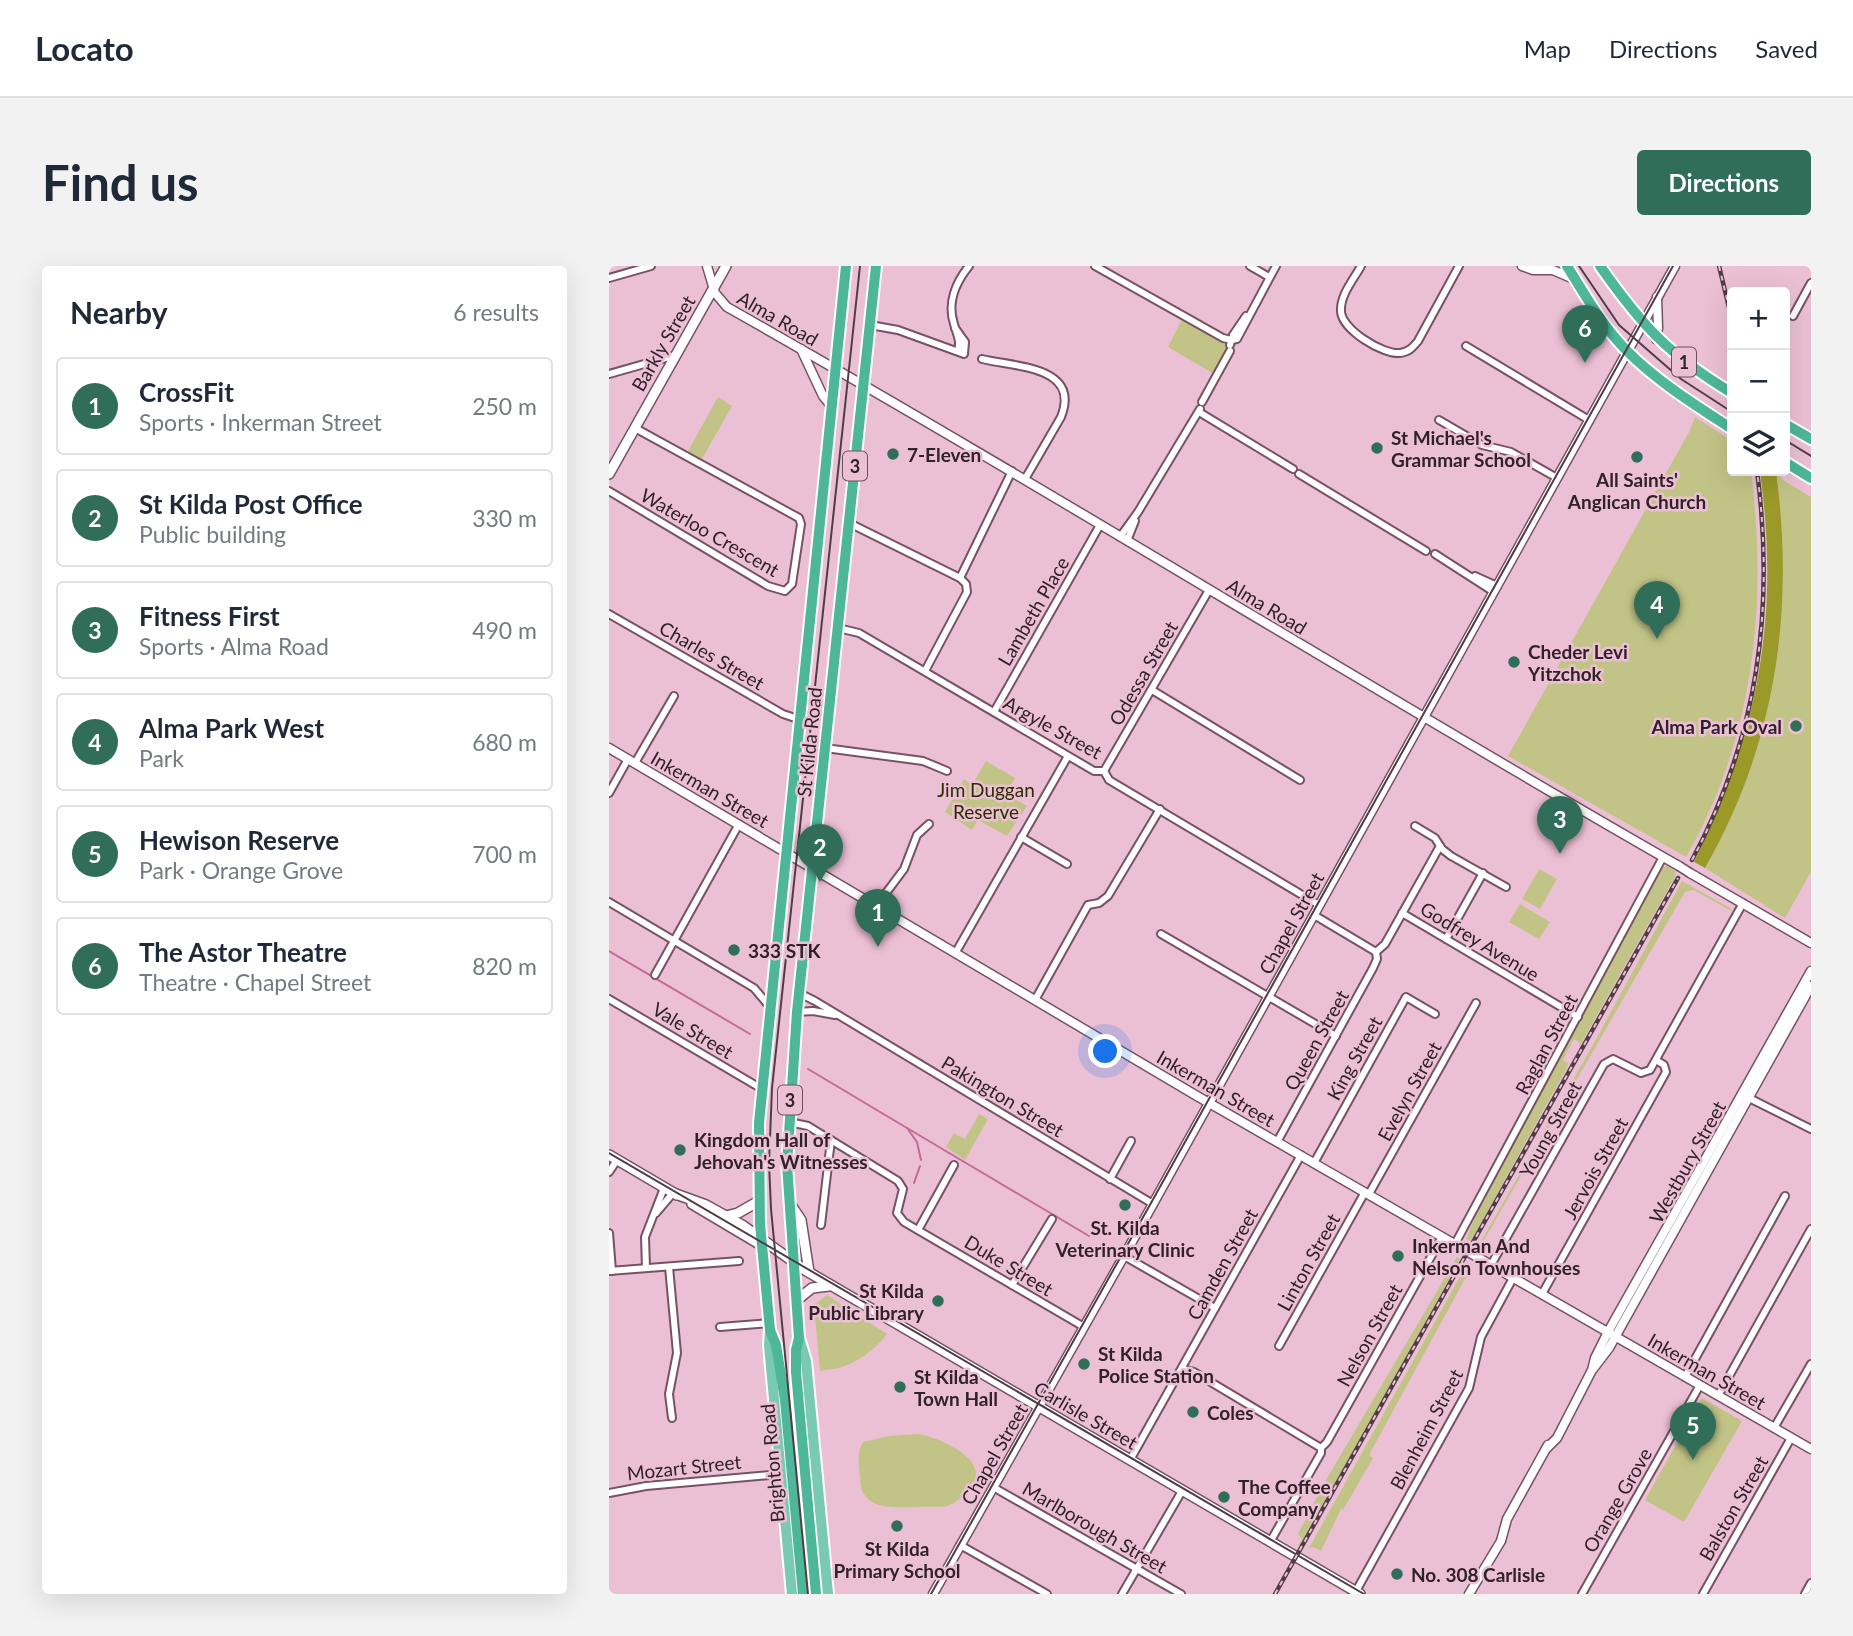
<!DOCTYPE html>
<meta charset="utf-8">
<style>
:root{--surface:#fff;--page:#f2f2f3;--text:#1f2937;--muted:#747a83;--line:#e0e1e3;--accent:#316e5a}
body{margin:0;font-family:Lato,sans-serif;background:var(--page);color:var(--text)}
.controls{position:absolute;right:21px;top:21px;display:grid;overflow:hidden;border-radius:7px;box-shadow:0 7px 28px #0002}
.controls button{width:63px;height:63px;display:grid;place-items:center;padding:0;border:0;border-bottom:2px solid var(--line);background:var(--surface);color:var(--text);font:35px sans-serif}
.you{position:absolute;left:497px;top:786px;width:24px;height:24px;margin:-18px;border:5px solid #fff;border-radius:50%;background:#1a73e8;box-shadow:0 0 0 10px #1a73e833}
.badge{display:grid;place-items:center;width:46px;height:46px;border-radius:50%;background:var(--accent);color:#fff;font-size:23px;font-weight:700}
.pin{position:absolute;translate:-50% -58px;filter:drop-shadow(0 2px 4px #0008)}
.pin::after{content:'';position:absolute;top:37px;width:24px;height:21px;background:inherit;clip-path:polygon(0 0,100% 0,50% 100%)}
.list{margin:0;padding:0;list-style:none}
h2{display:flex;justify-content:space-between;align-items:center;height:91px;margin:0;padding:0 28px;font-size:30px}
h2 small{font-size:23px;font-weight:400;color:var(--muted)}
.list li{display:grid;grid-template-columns:46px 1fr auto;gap:21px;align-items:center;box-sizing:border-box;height:98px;margin:0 14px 14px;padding:0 14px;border:2px solid var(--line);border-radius:7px}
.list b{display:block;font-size:26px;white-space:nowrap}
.list p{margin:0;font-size:23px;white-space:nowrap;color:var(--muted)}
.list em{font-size:23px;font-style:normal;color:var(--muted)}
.icon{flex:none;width:38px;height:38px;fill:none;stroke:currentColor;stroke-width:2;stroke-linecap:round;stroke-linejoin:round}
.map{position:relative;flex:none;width:1202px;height:1328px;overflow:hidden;border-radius:7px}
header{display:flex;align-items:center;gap:42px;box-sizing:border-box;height:98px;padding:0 35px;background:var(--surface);border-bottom:2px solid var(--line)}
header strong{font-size:33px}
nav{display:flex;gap:38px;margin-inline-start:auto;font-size:24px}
.intro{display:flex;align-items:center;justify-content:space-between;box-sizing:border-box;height:168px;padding:0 42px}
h1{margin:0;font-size:49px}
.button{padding:18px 32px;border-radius:7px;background:var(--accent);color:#fff;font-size:24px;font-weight:700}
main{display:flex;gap:42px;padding:0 42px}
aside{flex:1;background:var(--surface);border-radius:7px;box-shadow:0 7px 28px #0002}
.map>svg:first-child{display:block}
</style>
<header>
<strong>Locato</strong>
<nav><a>Map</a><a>Directions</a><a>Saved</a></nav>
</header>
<div class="intro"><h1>Find us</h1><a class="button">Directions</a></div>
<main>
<aside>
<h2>Nearby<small>6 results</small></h2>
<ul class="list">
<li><span class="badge">1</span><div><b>CrossFit</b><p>Sports · Inkerman Street</p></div><em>250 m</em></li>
<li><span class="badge">2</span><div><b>St Kilda Post Office</b><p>Public building</p></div><em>330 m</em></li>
<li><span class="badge">3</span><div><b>Fitness First</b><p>Sports · Alma Road</p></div><em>490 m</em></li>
<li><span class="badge">4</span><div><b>Alma Park West</b><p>Park</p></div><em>680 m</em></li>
<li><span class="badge">5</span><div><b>Hewison Reserve</b><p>Park · Orange Grove</p></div><em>700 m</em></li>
<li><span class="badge">6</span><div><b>The Astor Theatre</b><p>Theatre · Chapel Street</p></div><em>820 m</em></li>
</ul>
</aside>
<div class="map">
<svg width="1202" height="1328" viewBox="0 0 1202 1328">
<rect width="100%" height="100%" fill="#ecc0d4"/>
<g fill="#c2c487">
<polygon points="573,53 617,79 618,83 605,108 559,81"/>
<polygon points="109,131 123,140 93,193 79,185"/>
<path d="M1086,151L1123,175V205H1142C1159,337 1145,474 1077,591L899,490L1080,166Z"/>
<path d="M1167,205L1174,214L1202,231V606L1176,652L1096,602C1167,478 1186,345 1167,205Z"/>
<polygon points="377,495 406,512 397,528 418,540 398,570 369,554 363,564 336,546 355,513 363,519"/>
<polygon points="1058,600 1067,605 1066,611 970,781 970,776 965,773 954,794 960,798 862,975 857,973 868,946 1053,602"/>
<polygon points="930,603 948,613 931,643 913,633"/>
<polygon points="1073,615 1121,642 1122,645 1085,624 1076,626 871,981 870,979 985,777"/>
<polygon points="911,638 941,656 930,673 900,656"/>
<polygon points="370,848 379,853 356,894 337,881 345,867 356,873"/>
<polygon points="848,991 851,994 691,1280 689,1279 693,1273 689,1268 717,1214"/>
<polygon points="858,998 863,1000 760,1189 764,1192 734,1244 732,1243 712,1285 704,1281 700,1282"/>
<path d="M218,1029L278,1068C268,1082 249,1096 233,1101C226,1104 217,1103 211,1105L205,1039Z"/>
<polygon points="1093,1132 1133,1155 1075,1256 1036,1234"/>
<path d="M310,1168C335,1173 391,1198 356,1228C351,1233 344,1238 338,1240C330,1242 319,1240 311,1241C286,1241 252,1246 251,1213C250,1199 247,1188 254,1176L280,1170Z"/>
</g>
<path fill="#9b9a29" d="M1151,205H1167C1186,345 1167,478 1096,602L1085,596C1150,463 1171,352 1151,205Z"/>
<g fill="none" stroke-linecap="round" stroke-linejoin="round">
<g stroke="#c56999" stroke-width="2">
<polyline points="0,685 141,768"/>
<polyline points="199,803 298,862 308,876 312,894"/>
<polyline points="298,862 480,970"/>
<polyline points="305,917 311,900"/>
</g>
<g stroke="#775264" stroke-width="10">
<g id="minor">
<polyline points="486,0 614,72 622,74"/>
<polyline points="641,0 660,11"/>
<path d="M752,0C745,13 731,29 732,45C732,63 774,89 791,87C800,86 804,81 809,75L850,0"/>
<polyline points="0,12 42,0"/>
<polyline points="1184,50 1202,17"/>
<polyline points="261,59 289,64 355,88 356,76 346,62"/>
<polyline points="622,74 628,73 667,0"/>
<polyline points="621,79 624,69 637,50"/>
<polyline points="857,80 980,154"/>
<path d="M349,85C352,75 348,69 345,58C338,37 347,16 360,0"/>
<path d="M373,93C406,101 472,100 452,151L416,213"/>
<polyline points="0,108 67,89"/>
<polyline points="593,136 621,85"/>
<polyline points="590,146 684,203"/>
<polyline points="830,154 873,179 902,186 948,212"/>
<polyline points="690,208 817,285"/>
<polyline points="0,225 159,320 176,325 183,318 192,258 190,252 26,162"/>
<polyline points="240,257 351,312 357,318 358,326 316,405"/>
<polyline points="511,271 529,246 591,143"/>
<polyline points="518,275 526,255"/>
<polyline points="826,288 885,326"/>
<polyline points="866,310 888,320"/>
<polyline points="351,312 403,205"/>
<polyline points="0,348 174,448 192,454"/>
<polyline points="229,362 250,367 485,505 495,505 500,514 710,639"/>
<polyline points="543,424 691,514"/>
<polyline points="385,446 491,259"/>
<polyline points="216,482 314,495 338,505"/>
<polyline points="26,497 65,430"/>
<polyline points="495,505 600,324"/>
<polyline points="0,527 19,493"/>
<polyline points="806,560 826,572 833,583 842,590 897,621"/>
<polyline points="412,571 458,598"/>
<polyline points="0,636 145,722 161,741"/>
<polyline points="268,639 295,603 308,569 320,558"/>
<polyline points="793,647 969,751"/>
<polyline points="705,649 767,686"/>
<polyline points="552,668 727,770"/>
<polyline points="837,673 874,607"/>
<polyline points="347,686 459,490"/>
<polyline points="767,686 776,678 831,580"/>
<polyline points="46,709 130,558"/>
<polyline points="190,727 206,735 544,938"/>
<polyline points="0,733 153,823"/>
<polyline points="426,734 479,639 490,637 499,630 551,543"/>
<polyline points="188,746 204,745 226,749"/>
<polyline points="1138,831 1202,863"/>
<polyline points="180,856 199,860 289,915 294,923 288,947 295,956 475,1061"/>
<polyline points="668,876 764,702 768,693 767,686"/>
<polyline points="705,897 797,731 826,748"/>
<polyline points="0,906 8,894"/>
<polyline points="501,913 522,875"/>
<polyline points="760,928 867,737"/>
<polyline points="47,947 64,927"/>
<polyline points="212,959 222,874"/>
<polyline points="309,964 345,899"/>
<polyline points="0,967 3,1005"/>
<polyline points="846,978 1054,591"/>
<polyline points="515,990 606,1042"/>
<polyline points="882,999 995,798 1004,793 1032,807 1041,804 1134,637"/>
<polyline points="60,1001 68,1087 60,1128 63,1152"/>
<polyline points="37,1002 36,971 55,922"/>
<polyline points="0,1005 130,995"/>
<polyline points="403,1019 443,953"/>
<polyline points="933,1028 1057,806 1055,799 1047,794"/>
<polyline points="111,1061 161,1057"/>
<polyline points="670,1080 756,926"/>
<polyline points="574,1103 585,1106 712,1182 712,1187 661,1276"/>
<polyline points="1076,1111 1176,930"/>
<polyline points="1109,1130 1202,963"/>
<polyline points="1165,1162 1202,1098"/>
<polyline points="712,1182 718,1176 833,971"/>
<polyline points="521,1194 692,889"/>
<polyline points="384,1221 572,1328"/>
<polyline points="0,1227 37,1220 172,1208"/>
<polyline points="351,1279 438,1328"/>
<polyline points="746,1327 860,1122 872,1071 904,1012"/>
<polyline points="513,1328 573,1225"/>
<polyline points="973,1328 1091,1119"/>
<polyline points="1094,1328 1182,1172"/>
<polyline points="1196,1328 1202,1317"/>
</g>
</g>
<g stroke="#775264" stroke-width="11">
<g id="tertiary">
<path d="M98,0L106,27L118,41C438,222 750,417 1070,600"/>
<polyline points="913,0 924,4 944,4 967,14"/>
<polyline points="1047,73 1049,62 1048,31"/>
<polyline points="192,83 214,130 223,141"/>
<polyline points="0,482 588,830 1202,1183"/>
<polyline points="1081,607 1202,677"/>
<polyline points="984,1103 1000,1082 1202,720"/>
<polyline points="937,1183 948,1172 983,1104 986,1092 999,1066 1202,705"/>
<polyline points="324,1328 515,990 1066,0"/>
<polyline points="860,1328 892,1275 898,1253 939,1179"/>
</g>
</g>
<g stroke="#775264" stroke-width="12">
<g id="secondary">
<polyline points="0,208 117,0"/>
<polyline points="0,889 68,929"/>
<polyline points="64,927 97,939 133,959 196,1004 751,1328"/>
<polyline points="180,936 192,954 200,1006"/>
<polyline points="83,938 152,979"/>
<polyline points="117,950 129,947 150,935"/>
<polyline points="188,1034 203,1022 220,1020"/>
</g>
</g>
<g stroke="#fff" stroke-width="14">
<g id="primary">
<polyline points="161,1064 160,1079 183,1328"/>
<polyline points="190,1072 197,1095 219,1328"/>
</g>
</g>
<g stroke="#fff" stroke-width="14">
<g id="trunk">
<path d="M958,0C976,29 994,61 1018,85C1049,116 1086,139 1123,163"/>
<path d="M991,0C1033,60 1060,89 1123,127"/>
<polyline points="1176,158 1202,173"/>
<polyline points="1176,196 1202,212"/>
<polyline points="194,1328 176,1134 167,1079 161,1064 151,958 150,857 237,0"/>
<polyline points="207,1328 187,1106 187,1084 190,1072 178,898 188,746 267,0"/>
</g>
</g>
<use href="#minor" stroke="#fff" stroke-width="6"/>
<use href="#tertiary" stroke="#fff" stroke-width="8"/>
<use href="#secondary" stroke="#fff" stroke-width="9"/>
<use href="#primary" stroke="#7ac9b3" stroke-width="10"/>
<use href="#trunk" stroke="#4eb79a" stroke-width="10"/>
<g stroke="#513c46" stroke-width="2">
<polyline points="970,0 1010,59 1072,113 1123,146"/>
<polyline points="1176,174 1202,190"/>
<polyline points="0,887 755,1328"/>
<polyline points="199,1328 162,943 160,897 163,822 251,0"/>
<polyline points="322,1328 542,937 1064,0"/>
</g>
<g stroke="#513c46" stroke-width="4.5">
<g id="rail">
<polyline points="1110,0 1123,54"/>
<path d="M1083,594C1149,471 1166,343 1148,205"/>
<polyline points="666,1328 1069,612"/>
</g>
</g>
<use href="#rail" stroke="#ecc0d4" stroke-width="2" stroke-dasharray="5" stroke-linecap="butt"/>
<g stroke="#775264" stroke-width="11" stroke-linecap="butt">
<polyline id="tertiary-bridge" points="1070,600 1081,607"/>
</g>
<use href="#tertiary-bridge" stroke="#fff" stroke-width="8"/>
</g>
<g fill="#316e5a" stroke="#ecc0d4" stroke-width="2.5">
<circle cx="768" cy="182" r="7"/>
<circle cx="284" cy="188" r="7"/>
<circle cx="1028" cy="191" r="7"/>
<circle cx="905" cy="396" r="7"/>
<circle cx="1187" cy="460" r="7"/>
<circle cx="125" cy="684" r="7"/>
<circle cx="71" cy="884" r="7"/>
<circle cx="516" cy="939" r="7"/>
<circle cx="789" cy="990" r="7"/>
<circle cx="329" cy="1035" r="7"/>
<circle cx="475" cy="1098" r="7"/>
<circle cx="291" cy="1121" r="7"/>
<circle cx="584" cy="1146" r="7"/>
<circle cx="615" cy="1231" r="7"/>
<circle cx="288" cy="1260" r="7"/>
<circle cx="788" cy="1308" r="7"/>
</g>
<g text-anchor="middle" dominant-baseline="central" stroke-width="5" stroke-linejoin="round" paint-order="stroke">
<g fill="#ecc0d4" stroke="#69515c" stroke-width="2">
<rect x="1063" y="81.5" width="24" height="29" rx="5"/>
<rect x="234" y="185.5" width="24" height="29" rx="5"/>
<rect x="169" y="819.5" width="24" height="29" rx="5"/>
</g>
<g font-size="18" font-weight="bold" fill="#312128">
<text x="1075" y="96">1</text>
<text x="246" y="200">3</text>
<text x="181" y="834">3</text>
</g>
<g font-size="19" fill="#312128" stroke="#ecc0d4">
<text transform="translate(169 52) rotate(30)">Alma Road</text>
<text transform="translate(54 77) rotate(-60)">Barkly Street</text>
<text transform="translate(101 266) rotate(30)">Waterloo Crescent</text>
<text transform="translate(658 340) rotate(31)">Alma Road</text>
<text transform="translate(424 345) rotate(-60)">Lambeth Place</text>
<text transform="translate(103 389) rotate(30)">Charles Street</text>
<text transform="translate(534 407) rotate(-60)">Odessa Street</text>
<text transform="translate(444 461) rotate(29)">Argyle Street</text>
<text transform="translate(200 476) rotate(-84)">St Kilda Road</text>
<text transform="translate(101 523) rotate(30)">Inkerman Street</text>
<text transform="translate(682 657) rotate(-61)">Chapel Street</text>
<text transform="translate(871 675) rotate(31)">Godfrey Avenue</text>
<text transform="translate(84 764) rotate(31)">Vale Street</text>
<text transform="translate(707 774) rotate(-61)">Queen Street</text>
<text transform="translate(937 778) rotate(-62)">Raglan Street</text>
<text transform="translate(745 792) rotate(-61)">King Street</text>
<text transform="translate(607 822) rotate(30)">Inkerman Street</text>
<text transform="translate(800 825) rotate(-61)">Evelyn Street</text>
<text transform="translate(394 830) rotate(31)">Pakington Street</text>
<text transform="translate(941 863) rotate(-61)">Young Street</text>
<text transform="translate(1078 896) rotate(-61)">Westbury Street</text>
<text transform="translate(986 902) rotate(-61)">Jervois Street</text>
<text transform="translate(699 996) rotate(-61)">Linton Street</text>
<text transform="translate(613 998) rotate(-61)">Camden Street</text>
<text transform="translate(400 999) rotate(31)">Duke Street</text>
<text transform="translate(760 1069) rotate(-61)">Nelson Street</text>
<text transform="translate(1098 1105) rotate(30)">Inkerman Street</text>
<text transform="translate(477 1149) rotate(30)">Carlisle Street</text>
<text transform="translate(817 1163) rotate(-62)">Blenheim Street</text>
<text transform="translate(385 1188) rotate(-60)">Chapel Street</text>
<text transform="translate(163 1197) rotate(-95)">Brighton Road</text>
<text transform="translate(75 1201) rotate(-6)">Mozart Street</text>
<text transform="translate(1008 1234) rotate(-60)">Orange Grove</text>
<text transform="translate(1124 1242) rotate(-60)">Balston Street</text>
<text transform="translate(486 1261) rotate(30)">Marlborough Street</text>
</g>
<g font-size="19" font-weight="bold" fill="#312128" stroke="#ecc0d4" text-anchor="start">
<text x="782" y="171">St Michael's<tspan x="782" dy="22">Grammar School</tspan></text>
<text x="298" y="188">7-Eleven</text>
<text x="1028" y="213" text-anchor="middle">All Saints'<tspan x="1028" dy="22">Anglican Church</tspan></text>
<text x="919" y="385">Cheder Levi<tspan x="919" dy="22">Yitzchok</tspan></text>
<text x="1173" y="460" text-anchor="end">Alma Park Oval</text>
<text x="139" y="684">333 STK</text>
<text x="85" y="873">Kingdom Hall of<tspan x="85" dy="22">Jehovah's Witnesses</tspan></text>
<text x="516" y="961" text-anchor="middle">St. Kilda<tspan x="516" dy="22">Veterinary Clinic</tspan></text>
<text x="803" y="979">Inkerman And<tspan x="803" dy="22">Nelson Townhouses</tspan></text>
<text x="315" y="1024" text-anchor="end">St Kilda<tspan x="315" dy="22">Public Library</tspan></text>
<text x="489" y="1087">St Kilda<tspan x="489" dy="22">Police Station</tspan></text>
<text x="305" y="1110">St Kilda<tspan x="305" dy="22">Town Hall</tspan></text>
<text x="598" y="1146">Coles</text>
<text x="629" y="1220">The Coffee<tspan x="629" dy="22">Company</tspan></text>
<text x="288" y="1282" text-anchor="middle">St Kilda<tspan x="288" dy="22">Primary School</tspan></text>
<text x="802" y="1308">No. 308 Carlisle</text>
</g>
<g font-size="19" fill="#2c2c00" stroke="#ecc0d4">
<text x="377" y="523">Jim Duggan<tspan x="377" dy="22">Reserve</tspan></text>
</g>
</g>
</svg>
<div class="controls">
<button>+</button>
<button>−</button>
<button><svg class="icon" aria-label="layers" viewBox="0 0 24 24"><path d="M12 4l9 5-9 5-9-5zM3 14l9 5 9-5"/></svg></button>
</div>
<div class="you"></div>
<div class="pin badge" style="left:269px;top:681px">1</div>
<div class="pin badge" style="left:211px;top:616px">2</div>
<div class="pin badge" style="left:951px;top:588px">3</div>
<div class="pin badge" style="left:1048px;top:373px">4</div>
<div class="pin badge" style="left:1084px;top:1194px">5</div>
<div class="pin badge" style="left:976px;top:97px">6</div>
</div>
</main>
